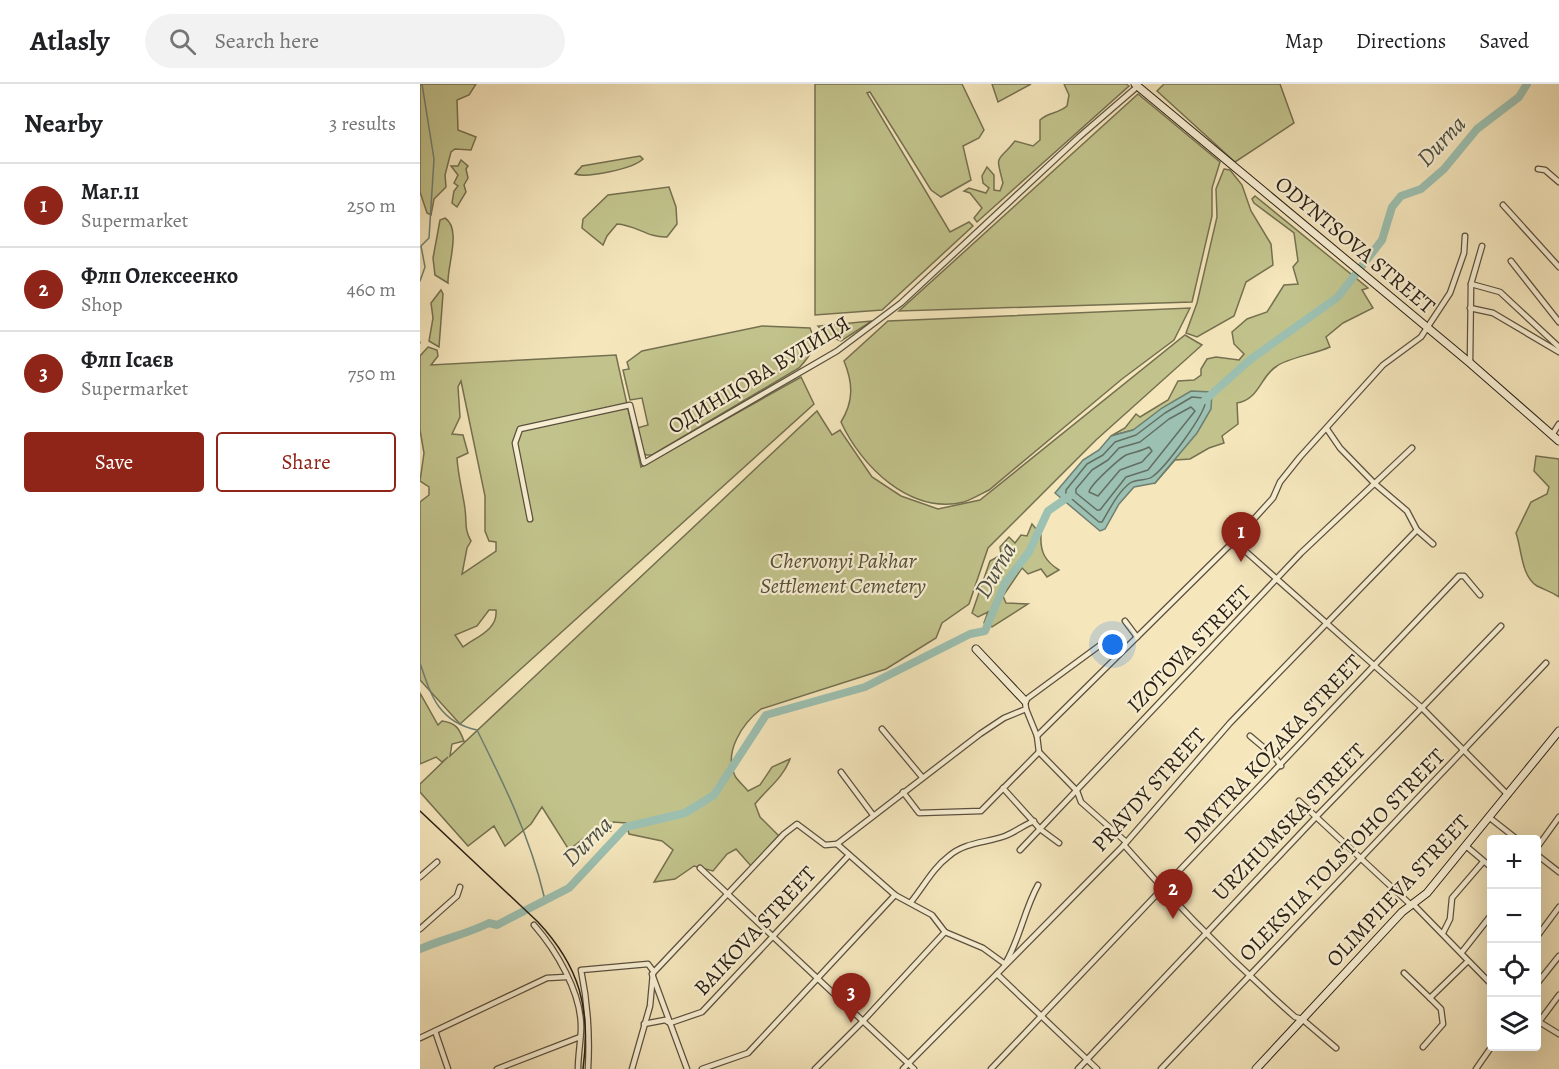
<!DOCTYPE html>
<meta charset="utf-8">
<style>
:root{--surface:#fff;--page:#f2f2f2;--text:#202124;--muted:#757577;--line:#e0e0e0;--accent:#8f2418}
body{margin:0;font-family:Alegreya,serif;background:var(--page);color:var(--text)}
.controls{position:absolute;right:18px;bottom:18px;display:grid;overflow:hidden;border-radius:6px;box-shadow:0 6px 24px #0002}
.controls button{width:54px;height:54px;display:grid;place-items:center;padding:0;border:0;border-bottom:2px solid var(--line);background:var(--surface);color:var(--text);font:30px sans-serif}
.you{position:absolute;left:693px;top:561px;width:21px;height:21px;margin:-15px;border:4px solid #fff;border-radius:50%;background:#1a73e8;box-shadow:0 0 0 9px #1a73e833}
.badge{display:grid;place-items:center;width:39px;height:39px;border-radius:50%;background:var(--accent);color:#fff;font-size:20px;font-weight:700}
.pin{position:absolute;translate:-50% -50px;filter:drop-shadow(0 2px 3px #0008)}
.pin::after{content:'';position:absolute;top:32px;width:21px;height:18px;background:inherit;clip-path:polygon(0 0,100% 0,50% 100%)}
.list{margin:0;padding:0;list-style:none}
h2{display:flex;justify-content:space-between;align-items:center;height:78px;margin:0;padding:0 24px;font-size:26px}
h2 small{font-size:20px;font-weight:400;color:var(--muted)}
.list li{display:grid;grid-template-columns:39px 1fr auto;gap:18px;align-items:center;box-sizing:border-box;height:84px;padding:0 24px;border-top:2px solid var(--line)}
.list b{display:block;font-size:22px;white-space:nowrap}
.list p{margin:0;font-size:20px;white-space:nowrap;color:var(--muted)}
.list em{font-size:20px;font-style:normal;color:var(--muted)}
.actions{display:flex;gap:12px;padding:18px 24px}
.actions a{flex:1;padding:14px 0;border:2px solid var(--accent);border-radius:6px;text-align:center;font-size:21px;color:var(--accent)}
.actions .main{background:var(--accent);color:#fff}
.icon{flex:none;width:33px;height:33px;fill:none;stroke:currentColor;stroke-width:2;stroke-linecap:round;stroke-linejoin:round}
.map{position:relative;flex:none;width:1139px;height:985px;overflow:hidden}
header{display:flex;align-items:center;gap:36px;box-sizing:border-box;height:84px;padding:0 30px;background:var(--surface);border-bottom:2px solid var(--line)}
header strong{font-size:28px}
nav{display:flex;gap:33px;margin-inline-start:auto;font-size:21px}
.search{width:420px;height:54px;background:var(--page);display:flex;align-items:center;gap:15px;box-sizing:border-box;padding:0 21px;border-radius:33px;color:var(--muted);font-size:22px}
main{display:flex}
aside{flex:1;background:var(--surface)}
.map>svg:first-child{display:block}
</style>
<header>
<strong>Atlasly</strong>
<div class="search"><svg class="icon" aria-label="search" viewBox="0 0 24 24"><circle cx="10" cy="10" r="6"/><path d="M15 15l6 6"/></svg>Search here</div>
<nav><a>Map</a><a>Directions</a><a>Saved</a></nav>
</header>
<main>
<aside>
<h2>Nearby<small>3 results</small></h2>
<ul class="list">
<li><span class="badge">1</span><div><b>Маг.11</b><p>Supermarket</p></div><em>250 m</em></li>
<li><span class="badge">2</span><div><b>Флп Олексеенко</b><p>Shop</p></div><em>460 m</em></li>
<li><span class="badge">3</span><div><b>Флп Ісаєв</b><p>Supermarket</p></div><em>750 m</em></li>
</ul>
<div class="actions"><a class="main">Save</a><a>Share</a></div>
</aside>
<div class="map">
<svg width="1139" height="985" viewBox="0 0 1139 985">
<rect width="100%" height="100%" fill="#f5e6bc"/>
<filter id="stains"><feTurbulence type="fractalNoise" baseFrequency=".00333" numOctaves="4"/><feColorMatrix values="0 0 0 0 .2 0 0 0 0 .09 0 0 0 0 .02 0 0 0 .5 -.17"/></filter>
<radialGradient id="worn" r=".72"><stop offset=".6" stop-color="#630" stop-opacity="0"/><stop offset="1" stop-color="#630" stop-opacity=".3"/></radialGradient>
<g fill="#c2c38c" stroke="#757050" stroke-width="1.5" fill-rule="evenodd">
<polygon points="0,0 56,0 49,11 37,16 38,46 56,53 51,66 35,65 31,68 25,91 26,103 14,115 11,131 7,129 0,108"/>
<polygon points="395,0 542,0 564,46 559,54 543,62 551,96 521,113 511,106 450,8 447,9 530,148 549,138 553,142 462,226 395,231"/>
<polygon points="572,0 611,0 578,18"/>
<path d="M644,0H706L709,2L557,138L554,134L562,124L550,109L544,107L549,104L566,109L569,104L563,99L562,92L567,83L574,91V106L580,107L583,99C575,68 577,80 595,57L613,62L620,56V36C628,28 638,30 647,22L649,11Z"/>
<polygon points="744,0 860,0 874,39 815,78 737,7"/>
<polygon points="718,10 800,78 792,104 792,132 772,218 479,227"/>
<path d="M220,72L223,75C213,85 167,94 155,90L162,82Z"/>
<polygon points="41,76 48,82 46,85 48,94 44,101 46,108 37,123 32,119 34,107 38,102 34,99 38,91 31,82 38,82"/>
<polygon points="804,85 810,86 822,101 831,127 851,160 853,181 826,198 814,232 777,253 766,249 777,219 797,133 796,105"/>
<path d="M249,103L256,123L257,140L247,153C228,154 216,141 197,140L187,152L183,161L162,144L163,135L188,111Z"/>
<path d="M835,112L948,204L942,206L953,224L923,239L906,253L910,263C895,270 868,274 857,282C840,292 840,315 817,319L818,340L802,352L804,359L789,364L770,375L755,376L735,399L713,346L691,352L705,344L716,330L720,333L748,316L758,297L774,296L781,291V285L787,275L796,273L819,276L824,270L814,260L812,248L827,235L847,228L864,201L878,200L873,183L878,177L874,149L834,119L832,115Z"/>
<path d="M25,134C42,145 27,182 28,199L15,191L13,174L20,136Z"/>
<polygon points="21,206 23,210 19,263 9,257 13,234 11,219"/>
<path d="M770,224L754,256L702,295L569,406C561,410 552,415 544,418C490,431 441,382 421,338C434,317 433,299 424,277L468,237Z"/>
<polygon points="452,237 421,257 406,251 398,242"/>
<path d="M342,242L390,244C398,262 391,271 379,284L232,371H226L222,367L217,344L228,341L222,314L210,316L203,286L209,285L207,278L222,267Z"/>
<path d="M765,251L782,261L676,356L568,464L549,520L522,539L516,554L466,585L341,625C323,639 303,668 315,692C318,697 324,702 328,707L340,701L352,683L370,675C363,694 348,704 335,720L340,733L359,752L331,782L316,765L307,770L293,787L274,782L255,795L234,798L253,766L242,757L209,750L206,739L193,738L191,747L169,750L149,766L122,723L111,740L85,762L74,742L48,762L0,708V700L28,673L22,678L16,673L0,680V609L18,641L22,637C36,639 39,644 44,657L32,660L30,672L397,327L412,351L420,346L452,393L481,412L518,425L560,416Z"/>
<path d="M8,263L17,266L18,272L11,281L196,271L221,383L381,293L394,320L40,640L0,596V418L9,411V403L0,397L4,369L0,346V272ZM41,297L65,412V447L69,457L76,458V467L42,490L47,464L51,457C44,445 47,439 45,425C43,409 38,392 37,374L48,369L43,351L32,350L40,333L38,303ZM69,526H76C78,546 56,553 43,563L35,551L57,542Z"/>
<path d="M1116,372L1139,375V513C1132,508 1125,506 1117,502C1101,492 1102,466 1096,449L1111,418L1127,410L1129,403L1114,387Z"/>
<path d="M612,440L621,451C620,468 625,477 639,486L627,493L621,485L608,490L602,484L583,512L586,519L608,520L572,543L564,539L568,528L558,533L552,529L570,477L581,471L580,463L589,453L595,459L601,451L607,452Z"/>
</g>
<polygon fill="#9cc0b1" stroke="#6e7f72" stroke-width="1.5" points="771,307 792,308 791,325 777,349 735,399 714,403 699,420 685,445 680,447 635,409 663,376 679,366 691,352 713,346 742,324"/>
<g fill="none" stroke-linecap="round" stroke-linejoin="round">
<g stroke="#626f62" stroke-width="1.5">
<path d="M772,313L783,314L786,316C785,331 745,384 732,393C726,397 716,395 710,399C697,409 690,425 682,438H679L646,410V406L667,380L683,371L695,358L716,351L745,329Z"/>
<polygon points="771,323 775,327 728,386 706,393 680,426 677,426 656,409 656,405 672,386 688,376 699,364 720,358 749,335"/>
<path d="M729,363L732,367L722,378L700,386L678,412L669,408C670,401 699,375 706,371C714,368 722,367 729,363Z"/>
</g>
<g stroke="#6e7f72" stroke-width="1.5">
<polyline points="0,197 5,183 1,162 9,154 14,75 2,0"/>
<polyline points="0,258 0,259"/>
<path d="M0,579C11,612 19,638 57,646C84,700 110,753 124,812L123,818"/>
</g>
<g stroke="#9cc0b1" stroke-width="8">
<polyline points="785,316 831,275 918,213 962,156 972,123 981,112 1001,105 1024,85 1057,45 1099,13 1107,0"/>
<path d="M0,865C23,855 47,850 69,839L77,841L149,804L206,743L265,729L294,711L346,631L445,603L550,550L565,547L585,499L609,468L628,427L651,411"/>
</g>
<g stroke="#5b503e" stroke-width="7">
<g id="street">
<polyline points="1118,85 1125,86 1139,98"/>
<polyline points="1083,121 1139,183"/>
<polyline points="1091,177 1139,238"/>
<polyline points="1051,200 1080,208 1139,263"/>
<polyline points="1050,224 1073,229 1139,268"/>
<polyline points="1050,279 1051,200 1062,162"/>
<polyline points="907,345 920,364 954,399 987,427 997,446 1013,460"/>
<polyline points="1132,351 1139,340"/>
<polyline points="110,435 95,359 100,345 210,321 224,379 417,267 481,219 659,53 718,2"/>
<polyline points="814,457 1001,623 1088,711"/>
<polyline points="705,537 717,553"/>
<polyline points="606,625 617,652 619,668 657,707 661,718 705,757"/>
<polyline points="462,645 502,693"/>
<polyline points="617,652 814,457 853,414 860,398 880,373 963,281 1001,253 1030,209 1044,169 1045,152"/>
<polyline points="830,652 855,673 861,682"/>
<polyline points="421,688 453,731"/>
<polyline points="583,704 620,745 639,759"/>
<polyline points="483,708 499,729 561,727 619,668"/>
<polyline points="879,717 991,821"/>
<polyline points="1070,734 1098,756"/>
<polyline points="417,760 560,650 584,634 606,625 605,617 608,614 683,559"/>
<path d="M704,761C757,822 814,879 875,933L882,935L916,964"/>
<polyline points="1046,762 1072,784"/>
<polyline points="1116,765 1139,733"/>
<polyline points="600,766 881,469 992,364"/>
<polyline points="1116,770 1139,788"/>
<polyline points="280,784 494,985"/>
<polyline points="0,793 17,778"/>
<path d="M491,818C504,802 513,784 529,772C545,758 566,759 585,752C595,748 604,741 614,737"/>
<polyline points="993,820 1072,901"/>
<path d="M114,841C136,866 161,908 161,943C161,956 158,971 158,985"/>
<polyline points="0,845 37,812 40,803"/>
<polyline points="1023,849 1030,835 1032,814 1063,778"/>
<polyline points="1116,854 1139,823"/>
<polyline points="1042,868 1072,830"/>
<polyline points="984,889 1010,914"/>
<polyline points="232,890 267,985"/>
<polyline points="577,890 677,985"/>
<polyline points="1116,901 1139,872"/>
<polyline points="1116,936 1139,950"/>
<polyline points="1119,938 1139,911"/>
<polyline points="224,940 245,936 250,939 282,928 429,771"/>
<polyline points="15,947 28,985"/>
<polyline points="0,954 127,894 146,893"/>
<polyline points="1003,963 1023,940 1021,925 1010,914 1048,877"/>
<polyline points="77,985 160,953"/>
<path d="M168,985C170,951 168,920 161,886L228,880L234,888L364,750L377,740L405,761L417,760L475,811L512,831L525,848L563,864L585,880C600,855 604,826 618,801"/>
<polyline points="212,985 230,922 233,889"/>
<polyline points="282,985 328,969 475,811"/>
<polyline points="395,985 443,937 525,848"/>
<polyline points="483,985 704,761 810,639 997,446"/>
<polyline points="571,985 1039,492 1044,492 1060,511"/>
<polyline points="658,985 896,733 1081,542"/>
<polyline points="741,985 1126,579"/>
<polyline points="1056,985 1072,962"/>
</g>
</g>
<g stroke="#281e14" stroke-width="9">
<g id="secondary">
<polyline points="715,0 1050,279 1139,357"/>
<polyline points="556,565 605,617"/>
<polyline points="836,985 982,828 1007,809 1139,647"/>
</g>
</g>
<use href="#street" stroke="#f8efd3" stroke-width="4.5"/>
<use href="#secondary" stroke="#f8efd3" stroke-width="7"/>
<path stroke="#281e14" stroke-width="1.5" d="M0,727L118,838C160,883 171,925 163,985"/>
</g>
<g text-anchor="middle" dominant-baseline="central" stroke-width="4.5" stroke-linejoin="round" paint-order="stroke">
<g font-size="22" fill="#281e14" stroke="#f8efd3">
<text transform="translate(935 161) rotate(40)">ODYNTSOVA STREET</text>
<text transform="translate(339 291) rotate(-31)">ОДИНЦОВА ВУЛИЦЯ</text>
<text transform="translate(769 565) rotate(-46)">IZOTOVA STREET</text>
<text transform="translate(853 665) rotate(-47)">DMYTRA KOZAKA STREET</text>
<text transform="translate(729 706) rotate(-48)">PRAVDY STREET</text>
<text transform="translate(869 738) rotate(-46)">URZHUMSKA STREET</text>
<text transform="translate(922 771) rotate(-46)">OLEKSIIA TOLSTOHO STREET</text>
<text transform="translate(978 807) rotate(-47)">OLIMPIIEVA STREET</text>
<text transform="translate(335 847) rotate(-47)">BAIKOVA STREET</text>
</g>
<g font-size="22" font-style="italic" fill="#565038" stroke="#f8efd3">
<text x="423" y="477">Chervonyi Pakhar<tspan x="423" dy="25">Settlement Cemetery</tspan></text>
</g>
<g font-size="24" font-style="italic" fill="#4b4f43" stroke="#f8efd3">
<text transform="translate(1021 57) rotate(-47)">Durna</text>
<text transform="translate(575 486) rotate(-60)">Durna</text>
<text transform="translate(167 757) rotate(-45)">Durna</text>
</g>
</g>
<rect width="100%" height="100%" filter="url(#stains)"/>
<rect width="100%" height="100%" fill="url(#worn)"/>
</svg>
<div class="controls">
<button>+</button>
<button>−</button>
<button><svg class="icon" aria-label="locate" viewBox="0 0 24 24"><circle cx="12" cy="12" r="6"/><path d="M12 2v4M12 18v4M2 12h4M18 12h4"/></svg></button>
<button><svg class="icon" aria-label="layers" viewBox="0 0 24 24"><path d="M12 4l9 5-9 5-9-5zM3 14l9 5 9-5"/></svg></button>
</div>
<div class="you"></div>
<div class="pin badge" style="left:821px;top:478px">1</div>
<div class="pin badge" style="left:753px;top:835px">2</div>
<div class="pin badge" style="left:431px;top:939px">3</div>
</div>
</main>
